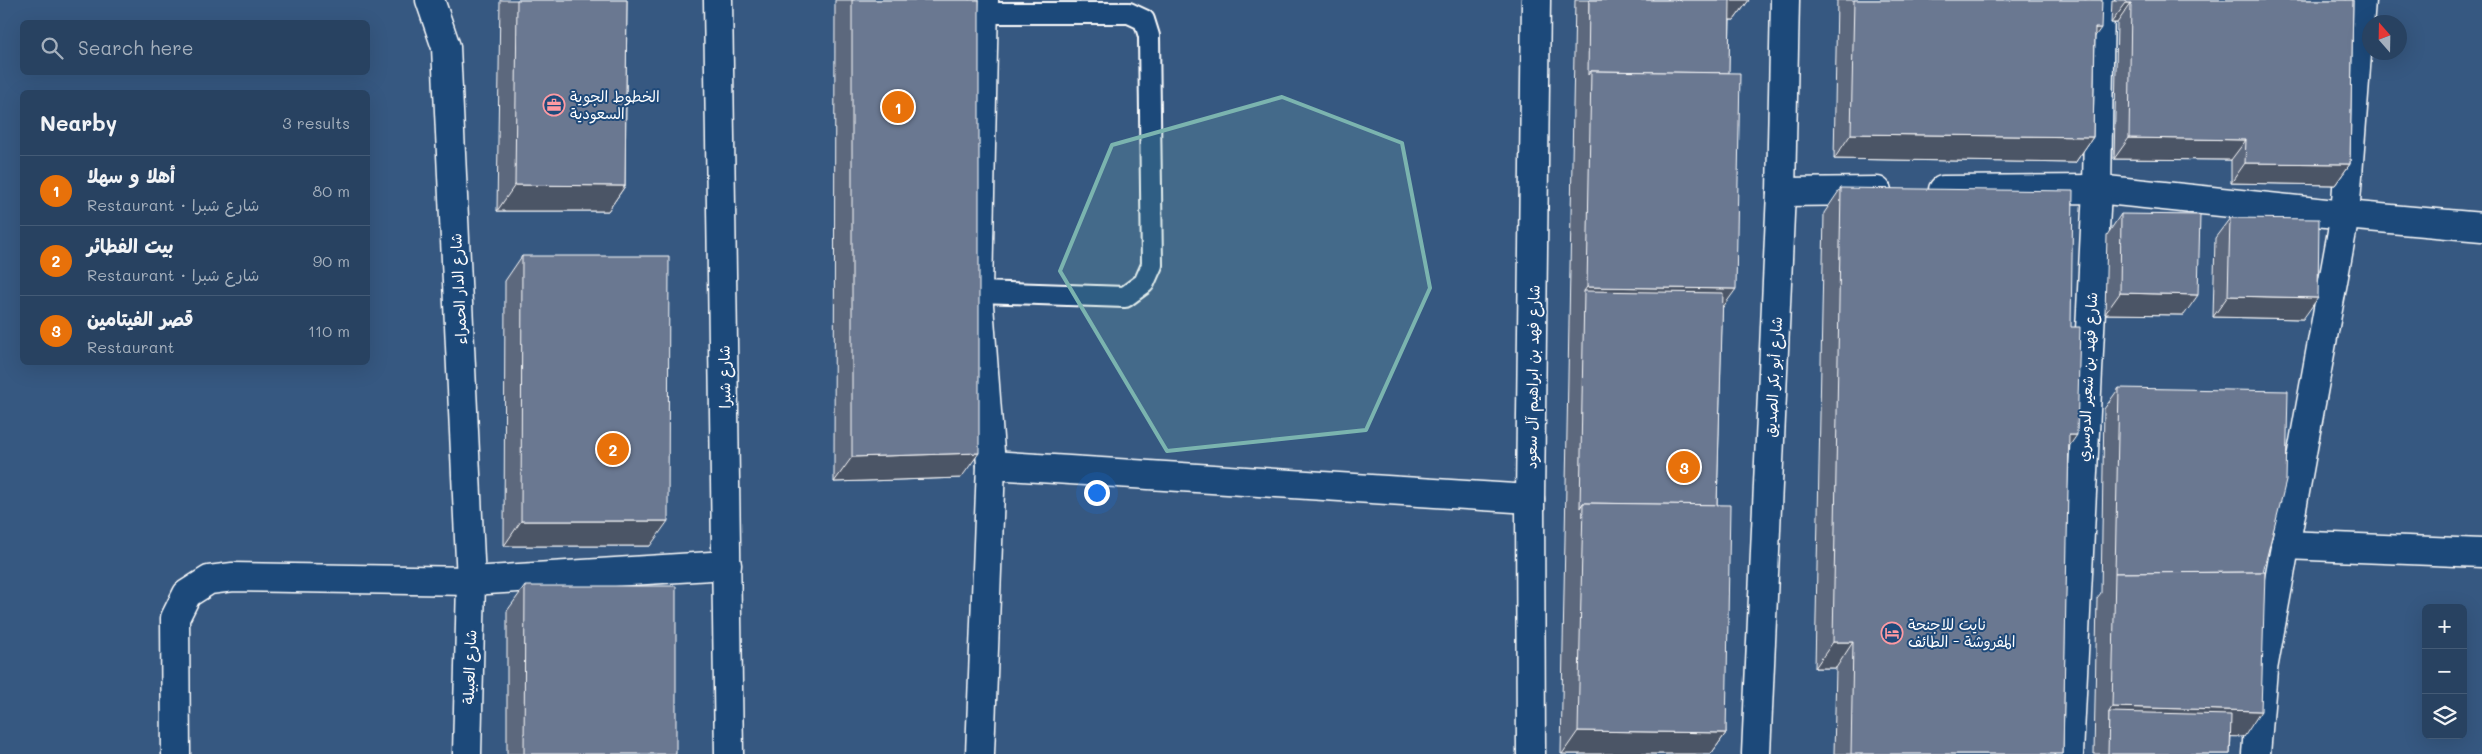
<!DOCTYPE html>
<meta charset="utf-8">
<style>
:root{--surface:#284261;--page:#344d6a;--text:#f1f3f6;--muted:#a5b0bd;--line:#445b76;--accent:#8bbbb9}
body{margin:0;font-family:Mali,"Playpen Sans Arabic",sans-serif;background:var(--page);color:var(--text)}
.controls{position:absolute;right:15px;bottom:15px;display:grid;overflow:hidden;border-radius:8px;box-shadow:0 5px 20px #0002}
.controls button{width:45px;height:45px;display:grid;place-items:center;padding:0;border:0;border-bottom:1px solid var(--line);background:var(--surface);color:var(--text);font:25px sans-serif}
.compass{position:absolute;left:2362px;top:15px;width:45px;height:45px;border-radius:50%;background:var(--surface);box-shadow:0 5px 20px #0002;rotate:340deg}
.you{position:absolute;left:1096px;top:492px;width:18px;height:18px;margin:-12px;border:4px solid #fff;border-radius:50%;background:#1a73e8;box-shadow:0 0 0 8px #1a73e833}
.badge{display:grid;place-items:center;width:32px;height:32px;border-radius:50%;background:var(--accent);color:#fff;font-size:16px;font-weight:700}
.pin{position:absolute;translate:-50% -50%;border:2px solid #fff;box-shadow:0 1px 5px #0006}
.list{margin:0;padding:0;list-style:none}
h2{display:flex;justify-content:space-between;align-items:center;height:65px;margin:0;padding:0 20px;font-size:21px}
h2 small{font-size:16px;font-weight:400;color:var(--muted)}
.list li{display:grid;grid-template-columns:32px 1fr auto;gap:15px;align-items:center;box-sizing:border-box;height:70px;padding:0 20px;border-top:1px solid var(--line)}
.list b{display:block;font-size:19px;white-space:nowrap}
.list p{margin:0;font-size:16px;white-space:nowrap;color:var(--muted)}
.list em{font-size:16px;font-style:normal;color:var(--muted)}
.icon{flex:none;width:28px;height:28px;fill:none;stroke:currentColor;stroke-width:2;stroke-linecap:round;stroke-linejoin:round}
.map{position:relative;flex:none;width:2482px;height:754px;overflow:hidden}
.search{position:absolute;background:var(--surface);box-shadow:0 5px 20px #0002;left:20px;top:20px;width:350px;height:55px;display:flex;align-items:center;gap:12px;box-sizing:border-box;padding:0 18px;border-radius:8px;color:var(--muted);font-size:19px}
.panel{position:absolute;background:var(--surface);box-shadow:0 5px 20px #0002;left:20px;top:90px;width:350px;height:275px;border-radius:8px}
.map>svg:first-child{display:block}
</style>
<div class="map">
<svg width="2482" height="754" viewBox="0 0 2482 754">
<rect width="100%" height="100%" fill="#365881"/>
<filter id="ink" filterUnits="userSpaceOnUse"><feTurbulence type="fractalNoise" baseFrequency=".02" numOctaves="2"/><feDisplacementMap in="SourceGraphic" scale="10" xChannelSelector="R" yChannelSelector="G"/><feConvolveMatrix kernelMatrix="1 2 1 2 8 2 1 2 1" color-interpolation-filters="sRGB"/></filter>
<g filter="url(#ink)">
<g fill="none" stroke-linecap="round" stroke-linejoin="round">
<g stroke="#fff" stroke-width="24">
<polyline id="lane" points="978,292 1125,297 1144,283 1152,265 1149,36 1144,20 1129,13 984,13"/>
</g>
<g stroke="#fff" stroke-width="31">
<g id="street">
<polyline points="430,0 446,47 471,581 467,754"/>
<polyline points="1943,190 2097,189 2345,215 2482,227"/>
<polyline points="1781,192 1877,191"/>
<polyline points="991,465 1530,499"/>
<polyline points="2285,545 2482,553"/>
<polyline points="176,754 175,618 187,594 209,580 233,577 471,581 727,565"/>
<polyline points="980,754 991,465 978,292 984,0"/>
<polyline points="1531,754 1530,499 1536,0"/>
<polyline points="2069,754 2097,189 2100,0"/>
</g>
</g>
<g stroke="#fff" stroke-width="31">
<polyline id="secondary" points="2256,754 2263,669 2345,215 2361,0"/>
</g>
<g stroke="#fff" stroke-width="31">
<g id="primary">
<polyline points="718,0 729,754"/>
<polyline points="1756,754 1781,192 1785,0"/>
</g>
</g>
<use href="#lane" stroke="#1f4a7a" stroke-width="20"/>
<use href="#street" stroke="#1f4a7a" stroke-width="28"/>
<use href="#secondary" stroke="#1f4a7a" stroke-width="28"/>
<use href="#primary" stroke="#1f4a7a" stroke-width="28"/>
</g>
<g fill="#5c677d" stroke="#fff">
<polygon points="500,0 627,0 625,186 608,211 497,211"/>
<polygon points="835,0 979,0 961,478 834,482"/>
<polygon points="1575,0 1749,0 1734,20 1730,20 1717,505 1726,733 1711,754 1561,754"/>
<polygon points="1837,0 2102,0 2095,37 2093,137 2075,163 1834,159"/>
<polygon points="2112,0 2353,0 2350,164 2335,185 2231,183 2231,160 2114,159 2117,23 2111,23"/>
<polygon points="1841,188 2068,448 2063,754 1834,754 1836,668 1815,668 1824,213"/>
<polygon points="2121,214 2184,315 2105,314 2107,235"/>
<polygon points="2230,218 2303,319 2213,317 2215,238"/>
<polygon points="522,256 650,546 504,546 505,281"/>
<polygon points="2119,388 2263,572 2244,737 2231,736 2230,754 2094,754 2097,598 2101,593 2104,409"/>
<polygon points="525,586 676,754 507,754 507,611"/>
</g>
<g fill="#4b5466" stroke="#fff">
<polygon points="1589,0 1749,0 1734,20 1589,18"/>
<polygon points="2126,3 2131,3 2117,23 2111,23"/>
<polygon points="2095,28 2101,28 2083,53"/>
<polygon points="1851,134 2093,137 2075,163 1834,159"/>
<polygon points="2129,138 2246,140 2231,160 2114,159"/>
<polygon points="2245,163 2350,164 2335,185 2231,183"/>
<polygon points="515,185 625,186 608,211 497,211"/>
<polygon points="1587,287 1736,289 1718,314 1584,291"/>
<polygon points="2120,293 2198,295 2184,315 2105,314"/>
<polygon points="2228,296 2318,298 2303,319 2213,317"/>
<polygon points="2069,435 2077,435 2059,461"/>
<polygon points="979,453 961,478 834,482 852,457"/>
<polygon points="521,521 668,521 650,546 504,546"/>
<polygon points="1833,642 1853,642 1836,668 1815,668"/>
<polygon points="2112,707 2261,711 2244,737 2109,733 2109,712"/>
<polygon points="1578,731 1726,733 1711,754 1562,754"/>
</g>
<g fill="#6b7891" stroke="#fff">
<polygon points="517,0 627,0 625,186 515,185"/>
<polygon points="852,0 979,0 979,453 852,457"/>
<polygon points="1589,0 1730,0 1729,73 1591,71 1588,75"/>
<polygon points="1854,0 2102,0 2101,28 2095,28 2093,137 1851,134"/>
<polygon points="2126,0 2353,0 2350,164 2245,163 2246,140 2129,138 2131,3 2126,3"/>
<polygon points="1591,71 1740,73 1736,289 1587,287"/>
<polygon points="1841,188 2073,191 2071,327 2080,327 2077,435 2069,435 2063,754 1851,754 1853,642 1833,642"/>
<polygon points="2121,214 2200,215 2198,295 2120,293"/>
<polygon points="2230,218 2319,219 2318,298 2228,296"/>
<polygon points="522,256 669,256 668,521 521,521"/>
<polygon points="1584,291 1723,293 1717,505 1583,503 1580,508"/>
<polygon points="2119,388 2288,391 2286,481 2263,572 2115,573"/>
<polygon points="1583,503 1730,505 1726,733 1578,731"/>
<polygon points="2265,572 2261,711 2112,707 2115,573"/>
<polygon points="525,586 676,586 676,754 524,754"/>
<polygon points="2109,712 2231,715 2230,754 2108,754"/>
</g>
</g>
<path fill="#7bb4af" fill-opacity="0.2" stroke="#7bb4af" stroke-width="4" stroke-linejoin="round" d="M1282,97L1402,143L1430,288L1366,430L1167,451L1060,271L1112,145Z"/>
<defs>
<g id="office-ring" transform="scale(1.125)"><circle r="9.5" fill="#1f4a7a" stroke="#ff9aa2" stroke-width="1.5"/><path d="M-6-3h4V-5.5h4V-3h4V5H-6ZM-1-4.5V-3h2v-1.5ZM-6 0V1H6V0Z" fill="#ff9aa2"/></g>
<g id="hotel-ring" transform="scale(1.125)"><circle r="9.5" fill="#1f4a7a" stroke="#ff9aa2" stroke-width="1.5"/><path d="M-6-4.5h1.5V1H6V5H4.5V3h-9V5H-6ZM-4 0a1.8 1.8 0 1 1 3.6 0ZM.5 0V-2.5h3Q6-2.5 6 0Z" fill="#ff9aa2"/></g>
</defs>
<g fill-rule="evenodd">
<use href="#office-ring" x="554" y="105"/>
<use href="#hotel-ring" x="1892" y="633"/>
</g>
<g text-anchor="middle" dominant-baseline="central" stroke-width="4" stroke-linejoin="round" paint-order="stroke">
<g font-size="15" fill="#fff" stroke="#1f4a7a" text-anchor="start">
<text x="570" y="96">الخطوط الجوية<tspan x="570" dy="17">السعودية</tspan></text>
<text x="1908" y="624">نايت للاجنحة<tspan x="1908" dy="17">المفروشة - الطائف</tspan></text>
</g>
<g font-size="15" fill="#fff" stroke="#1f4a7a">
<text transform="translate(458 289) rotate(-93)">شارع الدار الحمراء</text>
<text transform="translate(724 377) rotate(-91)">شارع شبرا</text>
<text transform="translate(1532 377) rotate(-89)">شارع فهد بن ابراهيم آل سعود</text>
<text transform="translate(1773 377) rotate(-87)">شارع أبو بكر الصديق</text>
<text transform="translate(2087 377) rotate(-87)">شارع فهد بن شعير الدوسري</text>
<text transform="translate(469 667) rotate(-88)">شارع العبيلة</text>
</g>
</g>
</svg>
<div class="controls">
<button>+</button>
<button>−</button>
<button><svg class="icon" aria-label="layers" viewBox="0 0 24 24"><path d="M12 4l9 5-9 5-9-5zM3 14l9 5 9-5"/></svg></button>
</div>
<svg class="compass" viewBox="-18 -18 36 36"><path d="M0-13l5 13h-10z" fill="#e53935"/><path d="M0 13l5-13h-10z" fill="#a5b0bd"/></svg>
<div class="you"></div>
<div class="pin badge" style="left:898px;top:107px;background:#e8710a">1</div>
<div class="pin badge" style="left:613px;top:449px;background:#e8710a">2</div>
<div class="pin badge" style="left:1684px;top:467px;background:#e8710a">3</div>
<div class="search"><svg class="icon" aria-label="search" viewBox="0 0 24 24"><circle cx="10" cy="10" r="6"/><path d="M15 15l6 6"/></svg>Search here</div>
<section class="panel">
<h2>Nearby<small>3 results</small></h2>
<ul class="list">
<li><span class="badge" style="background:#e8710a">1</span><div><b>أهلا و سهلا</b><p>Restaurant · شارع شبرا</p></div><em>80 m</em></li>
<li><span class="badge" style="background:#e8710a">2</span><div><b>بيت الفطائر</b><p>Restaurant · شارع شبرا</p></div><em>90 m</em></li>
<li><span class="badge" style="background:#e8710a">3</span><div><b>قصر الفيتامين</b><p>Restaurant</p></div><em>110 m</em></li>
</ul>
</section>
</div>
